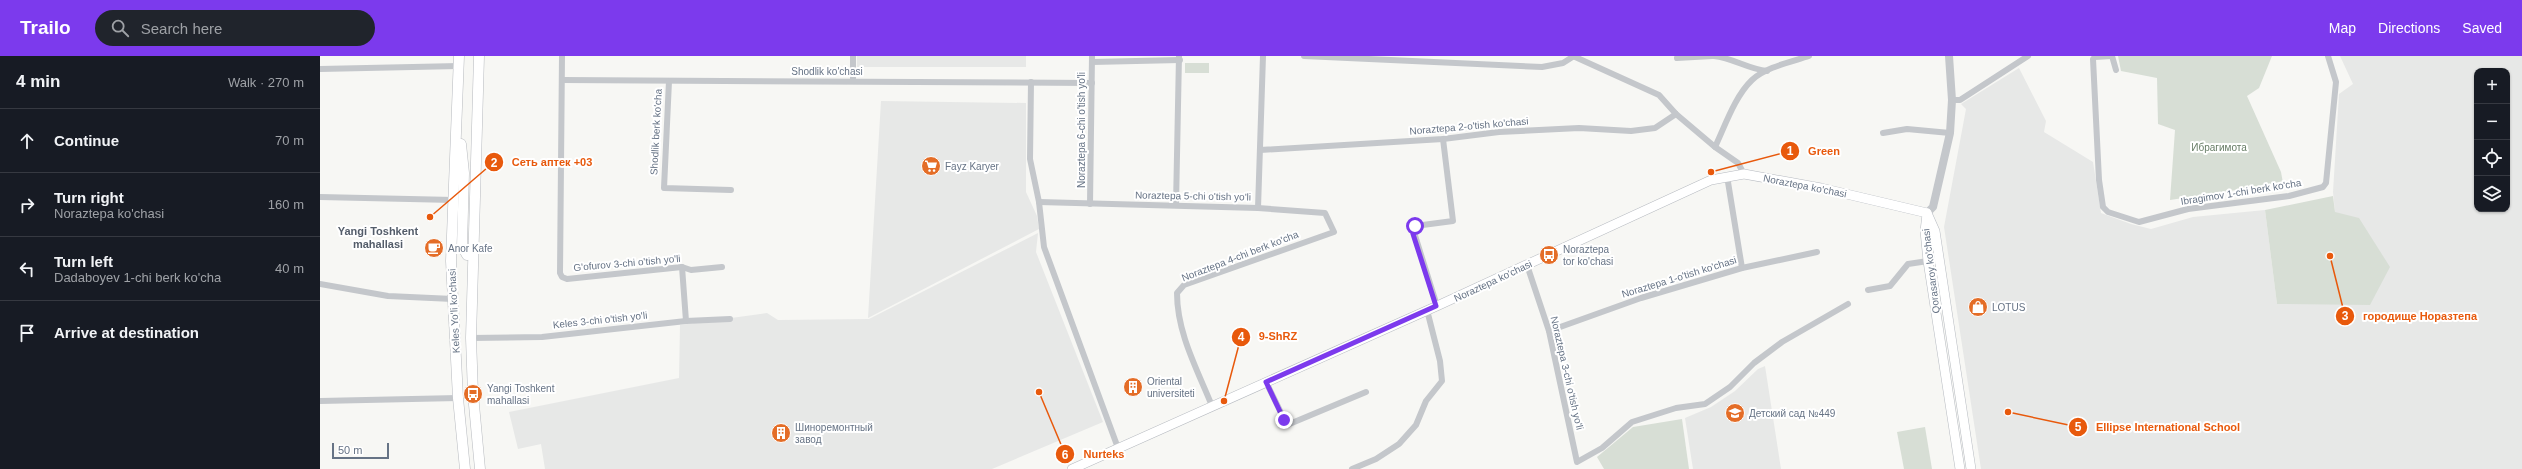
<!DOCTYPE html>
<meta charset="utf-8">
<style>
:root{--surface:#171b24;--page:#20242c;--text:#f1f3f6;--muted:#9ea1a6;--line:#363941;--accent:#7c3aed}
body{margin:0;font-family:Helvetica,sans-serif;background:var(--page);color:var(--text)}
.controls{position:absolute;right:12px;top:12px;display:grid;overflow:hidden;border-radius:8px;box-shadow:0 1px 3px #0004}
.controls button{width:36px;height:36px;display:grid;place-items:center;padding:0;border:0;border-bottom:1px solid var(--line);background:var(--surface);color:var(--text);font:20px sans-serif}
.scale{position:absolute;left:12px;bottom:10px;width:57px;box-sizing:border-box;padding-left:4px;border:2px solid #667385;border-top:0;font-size:11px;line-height:14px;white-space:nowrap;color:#667385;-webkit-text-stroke:3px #fff;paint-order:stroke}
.stop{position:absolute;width:12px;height:12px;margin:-9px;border:3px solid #7c3aed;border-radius:50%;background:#fff}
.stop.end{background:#7c3aed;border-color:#fff;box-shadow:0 1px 4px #0008}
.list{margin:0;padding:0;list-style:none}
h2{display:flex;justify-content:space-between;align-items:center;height:52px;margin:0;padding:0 16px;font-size:17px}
h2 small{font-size:13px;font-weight:400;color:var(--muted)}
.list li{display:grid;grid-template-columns:26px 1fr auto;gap:12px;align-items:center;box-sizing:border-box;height:64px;padding:0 16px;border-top:1px solid var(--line)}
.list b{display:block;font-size:15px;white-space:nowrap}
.list p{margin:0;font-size:13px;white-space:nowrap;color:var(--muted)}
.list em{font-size:13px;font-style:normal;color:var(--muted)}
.icon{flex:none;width:22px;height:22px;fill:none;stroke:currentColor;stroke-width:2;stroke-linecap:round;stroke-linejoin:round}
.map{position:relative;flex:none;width:2202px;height:413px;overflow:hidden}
header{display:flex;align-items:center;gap:24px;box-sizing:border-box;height:56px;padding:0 20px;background:var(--accent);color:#fff}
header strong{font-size:19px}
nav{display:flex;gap:22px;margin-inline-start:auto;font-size:14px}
.search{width:280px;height:36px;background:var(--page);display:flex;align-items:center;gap:10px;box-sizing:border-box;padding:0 14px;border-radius:22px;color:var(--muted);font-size:15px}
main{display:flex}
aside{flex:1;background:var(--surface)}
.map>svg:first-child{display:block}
</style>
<header>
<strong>Trailo</strong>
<div class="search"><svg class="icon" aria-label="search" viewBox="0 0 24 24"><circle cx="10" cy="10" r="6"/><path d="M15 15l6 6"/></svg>Search here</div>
<nav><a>Map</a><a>Directions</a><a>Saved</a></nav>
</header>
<main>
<aside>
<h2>4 min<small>Walk · 270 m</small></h2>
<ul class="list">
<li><svg class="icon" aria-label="ahead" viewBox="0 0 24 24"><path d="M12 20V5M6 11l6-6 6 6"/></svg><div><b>Continue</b></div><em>70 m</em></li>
<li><svg class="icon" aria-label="right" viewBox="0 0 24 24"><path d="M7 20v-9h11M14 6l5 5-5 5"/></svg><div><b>Turn right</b><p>Noraztepa ko'chasi</p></div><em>160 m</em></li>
<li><svg class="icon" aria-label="left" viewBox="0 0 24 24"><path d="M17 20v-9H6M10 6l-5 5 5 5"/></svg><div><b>Turn left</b><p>Dadaboyev 1-chi berk ko'cha</p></div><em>40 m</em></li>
<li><svg class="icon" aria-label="arrive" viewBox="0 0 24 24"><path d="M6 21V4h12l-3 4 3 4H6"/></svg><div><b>Arrive at destination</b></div></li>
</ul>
</aside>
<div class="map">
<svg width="2202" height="413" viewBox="0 0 2202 413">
<rect width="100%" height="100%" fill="#f7f7f4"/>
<g fill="#e7e8e7" fill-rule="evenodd">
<rect x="537" y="0" width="169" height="11"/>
<path d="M2020,0H2202V413H1661L1624,171L1646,53L1641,48L1699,12L1726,65L1724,76L1773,106L1781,157L1811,168L1831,173L1873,161L1945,154L1957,248L2015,156L2013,136L2019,38L2033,28ZM2157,15H2187V153H2157Z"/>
<polygon points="561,45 706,47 706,136 717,160 719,173 548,262"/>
<polygon points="718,177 716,196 783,366 672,413 225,413 221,388 198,393 189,356 359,322 360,269 447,257 458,264 549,263"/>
<polygon points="1445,310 1461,413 1373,413 1365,362 1391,351 1415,335 1438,313"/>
</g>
<g fill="#d7ded5">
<polygon points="1798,0 1952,0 1939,32 1927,40 1961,116 1963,127 1850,144 1855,74 1838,68 1837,22 1801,15"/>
<rect x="865" y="7" width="24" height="10"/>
<polygon points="2013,140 2015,156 2039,162 2070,211 2050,249 1957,248 1945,154"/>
<polygon points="1362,363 1369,413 1284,413 1277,401 1313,371"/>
<polygon points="1605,371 1612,413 1584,413 1577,376"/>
</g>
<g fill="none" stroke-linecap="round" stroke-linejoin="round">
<g stroke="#b6bac0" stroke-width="10">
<g id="secondary">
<polyline points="1607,157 1615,175 1651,413"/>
<polyline points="1607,158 1605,175 1608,205 1640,413"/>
<polyline points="752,413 1117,250 1391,124 1424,118 1501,132 1607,157"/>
</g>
</g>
<g stroke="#b7babf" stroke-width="11">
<g id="primary">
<polyline points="139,0 131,205 138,342 145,413"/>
<polyline points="159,0 151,282 153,338 160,413"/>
<polyline points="141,88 144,117 142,190 147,199 152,198 154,194"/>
</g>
</g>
<g stroke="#c4c7cb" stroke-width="6">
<polyline points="242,0 240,217 242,221 247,223 362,211 371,214 402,211"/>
<polyline points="984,0 1222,11 1243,7 1254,0"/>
<polyline points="1253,0 1339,39 1356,58 1395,91 1418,107 1424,118"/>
<path d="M1394,0C1413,2 1428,13 1447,15"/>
<polyline points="1791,0 1775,1 1773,3 1779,124 1783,151 1788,156 1819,166 1868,153 1969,140 2003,131 2006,127 2016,26 2008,0"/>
<polyline points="1792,0 1796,14"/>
<polyline points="1357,2 1392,0"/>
<polyline points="772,6 860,4"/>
<polyline points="0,13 139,10"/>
<polyline points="243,24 772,27"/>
<polyline points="349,25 344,132 411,134"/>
<polyline points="533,25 533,0"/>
<polyline points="711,26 710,103 719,146 724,191 798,392"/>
<polyline points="1632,44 1640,44 1708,0"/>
<polyline points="1563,77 1587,73 1630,77"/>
<path d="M1395,91C1405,70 1415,40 1432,24C1446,11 1471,6 1489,0"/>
<polyline points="940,94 1123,83 1179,76 1259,72 1311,75 1335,72 1356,58"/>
<polyline points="1407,120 1422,212"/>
<polyline points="0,141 134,144"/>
<path d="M719,146L938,152L1005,157L1014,176L864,229L857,237C857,277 877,313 892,350"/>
<polyline points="770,148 772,0"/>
<polyline points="856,149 859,0"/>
<polyline points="938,152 943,0"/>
<polyline points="1207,209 1229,275 1257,406 1282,392 1312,366 1356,352 1385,348 1410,331 1434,307 1462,286 1528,248"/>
<polyline points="362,211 366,265"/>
<polyline points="0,228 68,240 133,243"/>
<polyline points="1548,234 1570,230 1588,208 1608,205"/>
<polyline points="1117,250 1093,173 1095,170 1133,165 1123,83"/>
<polyline points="1229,275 1321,242 1422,212 1497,196"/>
<polyline points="151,282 222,281 366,265 410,263"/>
<polyline points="946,326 967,369 1046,336"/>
<polyline points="0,345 138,342"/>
<polyline points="1032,413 1056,403 1079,388 1096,369 1106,345 1122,325 1120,305 1107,254"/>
</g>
<polyline stroke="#c4c7cb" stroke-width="8" points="1607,157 1613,151 1630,77 1632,44 1629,0"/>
<use href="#secondary" stroke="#fff" stroke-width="9"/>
<use href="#primary" stroke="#fff" stroke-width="10"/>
</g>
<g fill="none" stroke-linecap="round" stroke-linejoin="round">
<polyline stroke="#7c3aed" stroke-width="5" points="964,364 946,326 1116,250 1093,178 1095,170"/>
</g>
<defs>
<g id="supermarket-disc" transform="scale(1)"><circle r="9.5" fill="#e46d27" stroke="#fff"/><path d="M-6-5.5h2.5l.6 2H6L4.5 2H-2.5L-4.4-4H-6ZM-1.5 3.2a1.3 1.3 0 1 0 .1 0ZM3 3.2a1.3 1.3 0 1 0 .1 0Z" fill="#fff"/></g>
<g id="cafe-disc" transform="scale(1)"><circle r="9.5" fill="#e46d27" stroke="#fff"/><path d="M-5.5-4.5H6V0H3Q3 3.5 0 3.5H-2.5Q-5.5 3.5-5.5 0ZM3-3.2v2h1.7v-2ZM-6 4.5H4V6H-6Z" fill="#fff"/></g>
<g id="bus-disc" transform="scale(1)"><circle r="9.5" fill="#e46d27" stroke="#fff"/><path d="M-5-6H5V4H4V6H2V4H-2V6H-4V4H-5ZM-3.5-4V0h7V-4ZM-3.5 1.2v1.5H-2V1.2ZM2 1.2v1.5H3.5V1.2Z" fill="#fff"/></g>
<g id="shop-disc" transform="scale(1)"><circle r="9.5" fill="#e46d27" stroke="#fff"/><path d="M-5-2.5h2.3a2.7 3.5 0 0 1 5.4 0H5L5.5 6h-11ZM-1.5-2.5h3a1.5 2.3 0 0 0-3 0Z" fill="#fff"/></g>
<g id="building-disc" transform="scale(1)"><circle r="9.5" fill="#e46d27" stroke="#fff"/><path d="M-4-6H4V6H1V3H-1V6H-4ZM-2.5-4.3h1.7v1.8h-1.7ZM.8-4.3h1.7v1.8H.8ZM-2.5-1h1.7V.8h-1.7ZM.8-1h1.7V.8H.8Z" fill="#fff"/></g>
<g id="school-disc" transform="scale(1)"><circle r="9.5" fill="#e46d27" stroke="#fff"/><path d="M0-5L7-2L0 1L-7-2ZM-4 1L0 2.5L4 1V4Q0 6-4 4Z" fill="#fff"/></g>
</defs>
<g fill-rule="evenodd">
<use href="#supermarket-disc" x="611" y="110"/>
<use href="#cafe-disc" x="114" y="192"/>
<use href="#bus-disc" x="1229" y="199"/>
<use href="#shop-disc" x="1658" y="251"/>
<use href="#building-disc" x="813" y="331"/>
<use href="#bus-disc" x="153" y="338"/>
<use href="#school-disc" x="1415" y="357"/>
<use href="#building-disc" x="461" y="377"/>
</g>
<g text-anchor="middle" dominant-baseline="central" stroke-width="4" stroke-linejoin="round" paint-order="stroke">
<g font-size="10" fill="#667385" stroke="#fff">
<text x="507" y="15">Shodlik ko'chasi</text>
<text transform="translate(1149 70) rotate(-5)">Noraztepa 2-o'tish ko'chasi</text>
<text transform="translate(761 74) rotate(-90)">Noraztepa 6-chi o'tish yo'li</text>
<text transform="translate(336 76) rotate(-87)">Shodlik berk ko'cha</text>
<text transform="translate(1485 130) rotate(11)">Noraztepa ko'chasi</text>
<text transform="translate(1921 136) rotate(-9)">Ibragimov 1-chi berk ko'cha</text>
<text transform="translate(873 140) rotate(1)">Noraztepa 5-chi o'tish yo'li</text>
<text transform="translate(920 200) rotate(-21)">Noraztepa 4-chi berk ko'cha</text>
<text transform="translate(307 207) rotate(-5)">G'ofurov 3-chi o'tish yo'li</text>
<text transform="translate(1611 215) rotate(-97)">Qorasaroy ko'chasi</text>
<text transform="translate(1359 221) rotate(-17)">Noraztepa 1-o'tish ko'chasi</text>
<text transform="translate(1173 225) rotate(-25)">Noraztepa ko'chasi</text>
<text transform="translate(134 255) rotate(-93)">Keles Yoʻli koʻchasi</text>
<text transform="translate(280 264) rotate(-6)">Keles 3-chi o'tish yo'li</text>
<text transform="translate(1247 317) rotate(77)">Noraztepa 3-chi o'tish yo'li</text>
</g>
<g font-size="10" fill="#667c65" stroke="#fff">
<text x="1899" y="91">Ибрагимота</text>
</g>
<g font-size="10" fill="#667385" stroke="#fff" text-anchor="start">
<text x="625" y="110">Fayz Karyer</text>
<text x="128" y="192">Anor Kafe</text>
<text x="1243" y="193">Noraztepa<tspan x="1243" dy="12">tor ko'chasi</tspan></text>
<text x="1672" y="251">LOTUS</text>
<text x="827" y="325">Oriental<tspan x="827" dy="12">universiteti</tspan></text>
<text x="167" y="332">Yangi Toshkent<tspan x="167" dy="12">mahallasi</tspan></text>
<text x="1429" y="357">Детский сад №449</text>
<text x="475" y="371">Шиноремонтный<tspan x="475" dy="12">завод</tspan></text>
</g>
<g font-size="11" font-weight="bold" fill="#545d6a" stroke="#fff">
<text x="58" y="175">Yangi Toshkent<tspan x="58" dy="13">mahallasi</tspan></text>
</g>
</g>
<path fill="none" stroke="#e8590c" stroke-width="1.5" d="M1391 116L1470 95M110 161L174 106M2010 200L2025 260M904 345L921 281M1688 356L1758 371M719 336L745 398"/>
<g fill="#e8590c" stroke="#fff" stroke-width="1.5">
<circle cx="1391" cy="116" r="4"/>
<circle cx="110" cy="161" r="4"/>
<circle cx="2010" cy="200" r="4"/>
<circle cx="904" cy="345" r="4"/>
<circle cx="1688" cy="356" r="4"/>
<circle cx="719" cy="336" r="4"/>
<circle cx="1470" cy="95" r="10"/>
<circle cx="174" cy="106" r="10"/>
<circle cx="2025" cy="260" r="10"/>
<circle cx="921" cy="281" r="10"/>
<circle cx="1758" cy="371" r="10"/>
<circle cx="745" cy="398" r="10"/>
</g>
<g font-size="12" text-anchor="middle" font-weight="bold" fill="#fff">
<text x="1470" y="99">1</text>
<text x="174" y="111">2</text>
<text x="2025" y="264">3</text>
<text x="921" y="285">4</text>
<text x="1758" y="375">5</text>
<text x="745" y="403">6</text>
</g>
<g font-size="11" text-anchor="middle" font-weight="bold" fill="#e8590c" stroke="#fff" stroke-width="4" stroke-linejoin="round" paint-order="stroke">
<text x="1504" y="99">Green</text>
<text x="232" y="110">Сеть аптек +03</text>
<text x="2100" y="264">городище Норазтепа</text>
<text x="958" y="284">9-ShRZ</text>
<text x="1848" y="375">Ellipse International School</text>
<text x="784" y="402">Nurteks</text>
</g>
</svg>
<div class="controls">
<button>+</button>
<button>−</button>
<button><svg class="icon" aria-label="locate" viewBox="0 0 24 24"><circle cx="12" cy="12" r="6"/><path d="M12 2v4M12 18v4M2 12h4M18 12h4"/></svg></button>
<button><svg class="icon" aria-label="layers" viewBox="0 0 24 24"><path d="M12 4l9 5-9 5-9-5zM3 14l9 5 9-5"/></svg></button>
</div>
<div class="scale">50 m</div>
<div class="stop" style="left:1095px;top:170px"></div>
<div class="stop end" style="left:964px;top:364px"></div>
</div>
</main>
